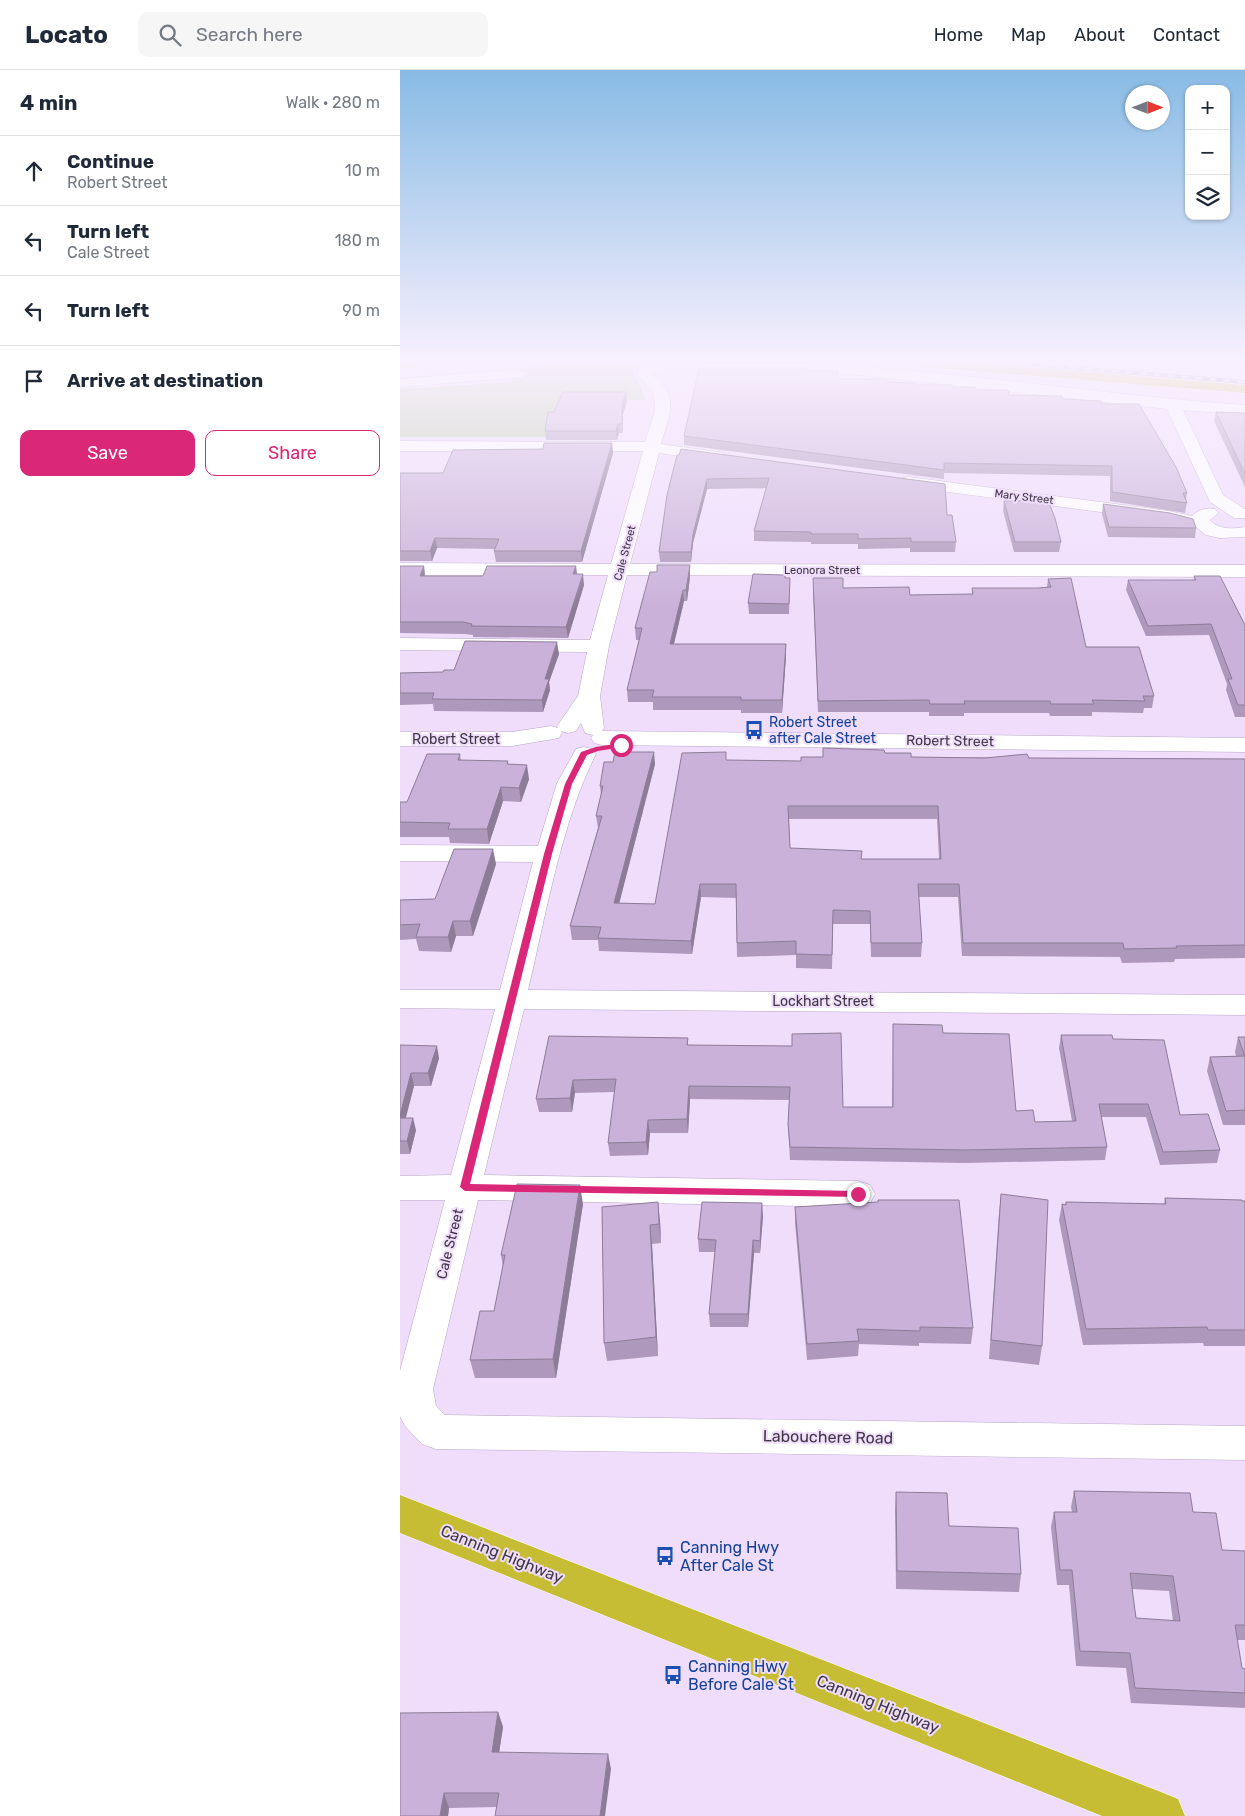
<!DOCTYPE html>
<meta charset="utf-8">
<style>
:root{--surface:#fff;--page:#f6f6f7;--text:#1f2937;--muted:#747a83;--line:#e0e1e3;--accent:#db2777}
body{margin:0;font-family:Rubik,sans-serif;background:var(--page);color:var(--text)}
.controls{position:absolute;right:15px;top:15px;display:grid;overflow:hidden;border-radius:10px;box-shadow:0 1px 4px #0004}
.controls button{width:45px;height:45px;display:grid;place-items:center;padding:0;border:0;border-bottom:1px solid var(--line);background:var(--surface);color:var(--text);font:25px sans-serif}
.compass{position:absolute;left:725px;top:15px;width:45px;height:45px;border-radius:50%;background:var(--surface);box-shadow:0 1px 4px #0004;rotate:90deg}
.stop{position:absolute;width:15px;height:15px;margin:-11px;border:4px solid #db2777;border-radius:50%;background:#fff}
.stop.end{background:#db2777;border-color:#fff;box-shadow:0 1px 5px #0008}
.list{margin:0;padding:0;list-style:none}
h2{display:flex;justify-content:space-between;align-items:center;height:65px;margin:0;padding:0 20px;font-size:21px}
h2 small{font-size:16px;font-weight:400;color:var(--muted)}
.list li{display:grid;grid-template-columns:32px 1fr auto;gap:15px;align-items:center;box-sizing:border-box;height:70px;padding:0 20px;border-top:1px solid var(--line)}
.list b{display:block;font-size:19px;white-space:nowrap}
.list p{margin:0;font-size:16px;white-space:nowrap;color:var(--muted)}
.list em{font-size:16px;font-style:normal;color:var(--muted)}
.actions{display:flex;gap:10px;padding:15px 20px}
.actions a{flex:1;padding:11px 0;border:1px solid var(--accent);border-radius:10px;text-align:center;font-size:18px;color:var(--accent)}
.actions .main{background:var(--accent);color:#fff}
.icon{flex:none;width:28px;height:28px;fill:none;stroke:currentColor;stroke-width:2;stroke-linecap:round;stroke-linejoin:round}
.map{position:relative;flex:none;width:845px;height:1746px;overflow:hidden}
header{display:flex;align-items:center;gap:30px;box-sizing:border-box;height:70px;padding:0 25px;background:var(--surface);border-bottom:1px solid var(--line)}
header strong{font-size:24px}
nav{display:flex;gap:28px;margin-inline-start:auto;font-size:18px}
.search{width:350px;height:45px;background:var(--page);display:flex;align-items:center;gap:12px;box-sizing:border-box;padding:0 18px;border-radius:10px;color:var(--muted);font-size:19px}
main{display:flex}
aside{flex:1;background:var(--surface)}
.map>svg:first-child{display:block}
</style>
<header>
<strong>Locato</strong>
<div class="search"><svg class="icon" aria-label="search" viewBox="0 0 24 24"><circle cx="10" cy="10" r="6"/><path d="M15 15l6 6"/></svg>Search here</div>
<nav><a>Home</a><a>Map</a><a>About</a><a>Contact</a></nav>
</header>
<main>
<aside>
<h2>4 min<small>Walk · 280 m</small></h2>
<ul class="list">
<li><svg class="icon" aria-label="ahead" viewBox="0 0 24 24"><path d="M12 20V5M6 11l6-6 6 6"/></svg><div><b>Continue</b><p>Robert Street</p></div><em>10 m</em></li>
<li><svg class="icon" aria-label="left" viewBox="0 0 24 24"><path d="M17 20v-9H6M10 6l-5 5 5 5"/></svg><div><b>Turn left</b><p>Cale Street</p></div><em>180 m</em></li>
<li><svg class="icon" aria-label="left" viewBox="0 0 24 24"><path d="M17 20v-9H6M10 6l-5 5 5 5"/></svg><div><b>Turn left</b></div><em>90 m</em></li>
<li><svg class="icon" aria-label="arrive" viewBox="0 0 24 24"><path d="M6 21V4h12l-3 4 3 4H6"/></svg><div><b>Arrive at destination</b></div></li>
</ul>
<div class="actions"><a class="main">Save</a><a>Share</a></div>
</aside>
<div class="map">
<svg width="845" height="1746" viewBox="0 0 845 1746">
<rect width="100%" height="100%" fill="#f0ddfc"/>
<path fill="#bdcea8" d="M190,293H245L233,301L246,330L161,329L145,367H0V319L112,312C113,309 113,306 115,304C124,292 175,294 190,293Z"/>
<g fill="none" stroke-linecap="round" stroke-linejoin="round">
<g stroke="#b8a6c3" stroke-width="1">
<g id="minor">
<path d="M245,293C317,293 389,291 461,297C589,306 717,326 845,335V345L783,340L823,425L845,439V448H834L810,432L767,339L462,305L376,300L266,298L252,302V304C257,310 265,315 268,323C275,338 265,359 261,374L318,382L324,383L326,387L324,391L318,392L259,383L230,494L845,495V507L227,505L209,576L200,626L204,658L202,661L845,668V682L202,675L194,673L191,668L193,665L185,663L181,653L176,661L168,663L161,661L162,663L159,668L112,676H0V662H112L151,656L158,658L157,656L178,626L187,582L0,580V568L190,570L208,505H0V493L211,494L243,381H0V371L245,372C249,358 259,338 253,324C251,317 242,311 238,305V300Z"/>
<polygon points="118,300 123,301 125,304 123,307 0,317 0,309"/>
<path d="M509,407L769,441L792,446C798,440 807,437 815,439L818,443L810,450C818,460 833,459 845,457V467L819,468L806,465L797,458L769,451L503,416L500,412L503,408Z"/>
<path d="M184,677L192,679L196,684C161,753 146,845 128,920L845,925V945L124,939L84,1105L458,1111L470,1115L475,1124L470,1133L458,1137L78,1130L33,1319L36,1336L45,1345L845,1356V1390L36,1379L22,1374L5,1356L0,1346V1301L45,1130H0V1106L51,1105L95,939L0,938V920H100L133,792L0,791V775L138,776L157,713L176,679Z"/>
</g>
</g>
<g stroke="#fff" stroke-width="1">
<g id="highway">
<polygon points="0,293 23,293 16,297 0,298"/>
<polygon points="516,293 581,293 845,315 845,323 523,297"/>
<polygon points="0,1425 761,1722 778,1729 785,1746 702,1746 0,1463"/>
</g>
</g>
<use href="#minor" fill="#fff" fill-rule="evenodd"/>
<use href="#highway" fill="#c7bd35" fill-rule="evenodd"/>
<g stroke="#867a8d" stroke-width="4">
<polyline id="rail" points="614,293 845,312"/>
</g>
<use href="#rail" stroke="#f0ddfc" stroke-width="2.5" stroke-dasharray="7" stroke-linecap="butt"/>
</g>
<g fill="#ae98bb" fill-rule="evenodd">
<polygon points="408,301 438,309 515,315 553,317 609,325 663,329 701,334 787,423 786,430 787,433 785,443 710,431 710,406 544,403 544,409 284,375 284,366"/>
<polygon points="226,322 227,331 223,344 223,363 219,363 217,370 146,370 145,361 154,342"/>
<polygon points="816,342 845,343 845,417 814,351"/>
<polygon points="213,383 182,492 96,492 94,481 95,479 37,478 32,491 0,491 0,403 43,403"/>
<polygon points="277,385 547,445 556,472 555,482 510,482 510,478 458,479 458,474 411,474 411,472 354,471 354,461 367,418 307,419 293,473 291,492 260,492 259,482"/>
<polygon points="604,431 661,472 659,482 614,482 603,441"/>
<polygon points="703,434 796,458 795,468 708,467 702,444"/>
<polygon points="0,496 24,496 25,506 83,506 176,496 177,504 184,515 168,568 73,567 73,565 65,564 0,563"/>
<polygon points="257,502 290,507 287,531 284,531 274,574 386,574 386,586 382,643 341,643 341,640 253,640 253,632 228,632 227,620 239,570 236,570 235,558"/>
<polygon points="385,505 385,508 390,508 389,544 349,544 348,533"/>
<polygon points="794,506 845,555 845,647 835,647 826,620 827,614 809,565 746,566 726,520 728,510 794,510"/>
<polygon points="648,509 686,577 754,626 752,638 744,638 743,643 692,642 692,646 650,646 649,643 564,643 564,646 529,646 529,642 418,642 413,519 443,518 510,525 572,524 572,518 638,518 647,517"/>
<polygon points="159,584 149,612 150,620 143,642 34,641 33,634 0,635 0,603 43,602"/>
<path d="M485,683L511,687L845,689V888L775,889L774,892L722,893L720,887L562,886L558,827H519L522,873L521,887H471L470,854H433L432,899L396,898V885L337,887L336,828L301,827L292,884L199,881L198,870H172L170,856L198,758L196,746L201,725L200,716L255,694L219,833L255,834L326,690L401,691L423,687ZM389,749H537L539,789H462L390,778Z"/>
<polygon points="60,684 61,690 109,694 129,709 121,732 103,731 89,774 50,773 49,767 0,767 0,732 7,732"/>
<polygon points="96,794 73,866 56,866 51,882 19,881 16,869 0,870 0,830 35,829"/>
<polygon points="493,954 543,963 616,1041 635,1052 672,1051 659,978 661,965 713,969 780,1045 820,1080 817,1093 760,1095 746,1047 701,1047 707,1077 705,1090 565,1093 390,1090 388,1054 389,1030 290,1029 288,1063 250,1063 248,1085 210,1086 208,1073 215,1022 175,1023 172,1042 139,1042 136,1029 149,966 288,968 288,975 443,1037 492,1037"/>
<polygon points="838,967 845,967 845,1055 823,1055 807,1001 810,987 836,986 835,982"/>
<polygon points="0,975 39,988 31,1016 14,1016 6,1048 16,1060 10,1084 0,1084"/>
<polygon points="601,1124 642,1276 639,1295 589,1289 599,1143"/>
<polygon points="765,1128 845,1131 845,1276 804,1276 803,1273 683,1275 659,1150 662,1134 665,1135 666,1132 764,1134"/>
<polygon points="183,1134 156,1308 75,1308 70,1290 94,1241 103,1197 101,1185"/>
<polygon points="202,1137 260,1151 261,1173 252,1174 258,1286 207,1291 204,1273"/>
<polygon points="395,1137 573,1258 571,1274 519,1273 519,1276 459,1274 458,1286 407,1290 395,1153"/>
<polygon points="363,1146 360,1183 354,1183 348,1257 310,1257 309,1244 315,1182 299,1182 298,1169"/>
<path d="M674,1421L793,1442L822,1480L845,1481V1570H837L842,1598L845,1599V1638L731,1633L726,1598L676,1596L669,1515H657L651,1457L654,1442H672L671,1437ZM732,1519L769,1521L773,1551L736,1548Z"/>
<polygon points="496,1422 621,1504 619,1522 496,1519 495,1440"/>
<polygon points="98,1642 103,1657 99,1682 211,1699 97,1737 49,1738 48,1746 0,1746"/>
</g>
<g fill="#8d7c98">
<polygon points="226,322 227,331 223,344 223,363 222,335"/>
<polygon points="218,354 219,363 217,370 216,361"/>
<polygon points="212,373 213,383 182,492 181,481"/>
<polygon points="307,409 307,419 293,473 291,492 291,482 293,464"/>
<polygon points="35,468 37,478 32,491 30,481"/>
<polygon points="290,495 290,507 287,531 286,520"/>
<polygon points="24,496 25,507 20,506"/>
<polygon points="176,496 177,507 173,504"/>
<polygon points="183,504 184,515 168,568 166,557"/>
<polygon points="283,520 284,531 271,586 270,574"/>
<polygon points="157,572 159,584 149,612 150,620 143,642 142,630 145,609"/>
<polygon points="386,574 386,586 382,643 382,630"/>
<polygon points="254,682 255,694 216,846 214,833"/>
<polygon points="127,695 129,709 121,732 119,718"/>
<polygon points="101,717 103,731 89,774 87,759"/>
<polygon points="93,779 96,794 73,866 70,851"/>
<polygon points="300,814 301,827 292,884 291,871"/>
<polygon points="53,851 56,866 51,882 48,867"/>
<polygon points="37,976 39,988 31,1016 28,1003"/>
<polygon points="11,1003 14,1016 2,1061 0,1052 0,1045"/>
<polygon points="173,1010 175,1023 172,1042 170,1028"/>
<polygon points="289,1016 290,1029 288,1063 287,1049"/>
<polygon points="13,1048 16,1060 10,1084 7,1071"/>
<polygon points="248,1050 250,1063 248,1085 246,1072"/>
<polygon points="180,1115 183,1134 156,1308 153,1289"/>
<polygon points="258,1132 260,1151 261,1173 259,1154"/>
<polygon points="362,1133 363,1146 360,1183 360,1171"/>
<polygon points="250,1155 252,1174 258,1286 256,1267"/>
<polygon points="353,1170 354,1183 348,1257 348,1244"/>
<polygon points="98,1642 103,1657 97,1697 92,1682"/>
<polygon points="208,1684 211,1699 205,1746 200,1746"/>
<polygon points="44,1723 49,1738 48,1746 40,1746"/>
</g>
<g fill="#cab1d9" stroke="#8d7c98" fill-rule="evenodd">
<polygon points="299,298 408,298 408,301 438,301 438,309 487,309 487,312 515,313 515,315 552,315 553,317 575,317 576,320 608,320 609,325 662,326 663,329 701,331 701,334 739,334 776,397 787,423 783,423 787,433 712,422 712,396 544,393 544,400 284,366"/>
<polygon points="163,322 226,322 222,335 222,354 218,354 216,361 145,361 148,342 154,342"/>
<polygon points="816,342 845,343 845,404"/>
<polygon points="144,373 212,373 181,481 94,481 99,469 35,468 30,481 0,481 0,403 43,403 53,380 143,379"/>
<polygon points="281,379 545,414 547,445 552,445 556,472 511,472 511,468 458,469 458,464 411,464 411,462 354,461 369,408 307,409 293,464 291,482 259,482 267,425 277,385 279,385"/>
<polygon points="648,430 655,448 661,472 615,472 604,431"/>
<polygon points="703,434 770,443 793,449 796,458 709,457"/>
<polygon points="257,495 290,495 286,520 283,520 270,574 386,574 382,630 341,630 341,627 252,627 254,620 227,620 242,558 235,558 250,502 257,502"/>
<polygon points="0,496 24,496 20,506 83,506 87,496 176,496 173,504 183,504 166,557 71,556 72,554 63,552 0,552"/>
<polygon points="353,504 385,505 385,508 390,508 389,534 348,533"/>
<polygon points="794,506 820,506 845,555 845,635 838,635 828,609 832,609 811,554 748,556 728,510 796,510"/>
<polygon points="413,508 443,508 443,518 509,517 510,525 573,524 572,518 638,518 651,517 648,509 671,508 686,577 739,577 754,626 743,626 745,631 692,630 694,634 651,634 650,631 564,631 565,634 530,634 529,630 418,631"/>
<polygon points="65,571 157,572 145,609 149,609 142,630 32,629 34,623 0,623 0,603 43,602 44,600 54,600"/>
<path d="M423,678L484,680L485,683H511V687L585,688L627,684L629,688L845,689V875L776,876L777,878L724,879L723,873H563L559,814H518L522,873H471L470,841L433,840L432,885L396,884V871L337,873L336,814H300L291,871L198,868L201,857L170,856L202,746H196L203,716H200L204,692H213L215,682H254L214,833L255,834L282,683L326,682V690L401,691V687H423ZM388,736H538L541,789H461L462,781L390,778Z"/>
<polygon points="27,684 60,684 58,690 108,691 107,694 127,695 119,718 101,717 87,759 48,759 50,753 0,752 0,732 7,732"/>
<polygon points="54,779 93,779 70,851 53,851 48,867 16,867 20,854 0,855 0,830 35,829"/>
<polygon points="493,954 542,955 543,963 609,964 616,1041 633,1040 635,1052 676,1051 661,965 712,965 713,969 764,970 780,1045 808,1044 820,1080 763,1082 748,1034 699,1034 707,1077 566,1080 390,1077 388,1054 390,1017 289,1016 287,1049 248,1050 246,1072 208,1073 216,1009 173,1010 170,1028 136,1029 149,966 288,968 287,975 392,976 392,964 441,963 443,1037 493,1037"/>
<polygon points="838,967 845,967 845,1040 826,1041 810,987 845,986"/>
<polygon points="0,975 37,976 28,1003 11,1003 0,1045"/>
<polygon points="0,1048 13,1048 7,1071 0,1071"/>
<polygon points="117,1114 180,1115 153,1289 70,1290 80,1241 94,1241 105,1185 101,1185"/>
<polygon points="601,1124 648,1130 642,1276 591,1270"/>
<polygon points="765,1128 842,1130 842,1131 845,1131 845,1260 808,1260 807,1257 686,1259 662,1134 666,1135 666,1132 766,1134"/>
<polygon points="478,1130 559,1130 573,1258 520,1257 520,1261 457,1259 459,1271 407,1274 395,1137 478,1132"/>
<polygon points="258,1132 259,1154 250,1155 256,1267 204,1273 202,1137"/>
<polygon points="302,1132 362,1133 360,1171 353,1170 348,1244 309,1244 316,1170 298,1169"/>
<path d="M674,1421L790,1423L793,1442L816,1443L822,1480L845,1481V1555H835L842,1598L845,1599V1623L735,1618L730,1583L680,1581L672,1500H660L654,1442H677ZM730,1503L773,1506L780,1551L736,1548Z"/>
<polygon points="496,1422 547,1423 549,1456 618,1458 621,1504 497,1501"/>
<polygon points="98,1642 92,1682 208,1684 200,1746 95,1746 99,1723 44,1723 40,1746 0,1746 0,1643"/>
</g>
<linearGradient id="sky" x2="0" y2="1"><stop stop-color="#88bbe5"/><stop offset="0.54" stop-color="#f8f0fe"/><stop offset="1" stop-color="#f8f0fe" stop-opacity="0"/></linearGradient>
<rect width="845" height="538" fill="url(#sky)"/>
<polygon fill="#db2777" points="221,673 223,674 223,677 198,681 187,685 172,714 152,784 70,1114 458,1121 463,1124 462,1127 65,1121 60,1117 144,784 165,714 181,682 196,677"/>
<defs>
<g id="bus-bare" transform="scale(1.5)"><path d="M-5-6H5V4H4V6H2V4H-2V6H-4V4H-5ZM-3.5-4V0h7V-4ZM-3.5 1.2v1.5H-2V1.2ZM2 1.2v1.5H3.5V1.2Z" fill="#1a4fb4" stroke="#f0ddfc" stroke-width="2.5" paint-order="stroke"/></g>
</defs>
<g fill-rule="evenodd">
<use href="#bus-bare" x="354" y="660"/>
<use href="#bus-bare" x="265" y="1486"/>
<use href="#bus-bare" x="273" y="1605"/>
</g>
<g text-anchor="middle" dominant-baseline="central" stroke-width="4" stroke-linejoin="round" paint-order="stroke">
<g font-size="11" fill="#3f3844" stroke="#f0ddfc">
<text transform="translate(624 427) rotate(7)">Mary Street</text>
<text transform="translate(225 483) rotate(-75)">Cale Street</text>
<text x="422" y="500">Leonora Street</text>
</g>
<g font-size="14" fill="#164399" stroke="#f0ddfc" text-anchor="start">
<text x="369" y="652">Robert Street<tspan x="369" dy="16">after Cale Street</tspan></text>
</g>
<g font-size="14" fill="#3f3844" stroke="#f0ddfc">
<text x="56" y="669">Robert Street</text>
<text transform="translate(550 671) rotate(1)">Robert Street</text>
<text x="423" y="931">Lockhart Street</text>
<text transform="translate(50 1174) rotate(-76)">Cale Street</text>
</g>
<g font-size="16" fill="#3f3844" stroke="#f0ddfc">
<text transform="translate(428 1367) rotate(1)">Labouchere Road</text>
<text transform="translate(102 1484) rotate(22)">Canning Highway</text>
<text transform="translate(478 1634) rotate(22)">Canning Highway</text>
</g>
<g font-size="16" fill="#164399" stroke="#f0ddfc" text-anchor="start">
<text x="280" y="1477">Canning Hwy<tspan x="280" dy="18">After Cale St</tspan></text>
<text x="288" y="1596">Canning Hwy<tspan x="288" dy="18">Before Cale St</tspan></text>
</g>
</g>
</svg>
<div class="controls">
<button>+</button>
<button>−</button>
<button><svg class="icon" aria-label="layers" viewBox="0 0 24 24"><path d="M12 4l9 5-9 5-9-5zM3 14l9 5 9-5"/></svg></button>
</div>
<svg class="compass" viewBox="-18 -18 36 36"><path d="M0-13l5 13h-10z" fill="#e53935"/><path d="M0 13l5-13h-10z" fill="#747a83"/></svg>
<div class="stop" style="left:221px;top:675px"></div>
<div class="stop end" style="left:458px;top:1124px"></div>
</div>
</main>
